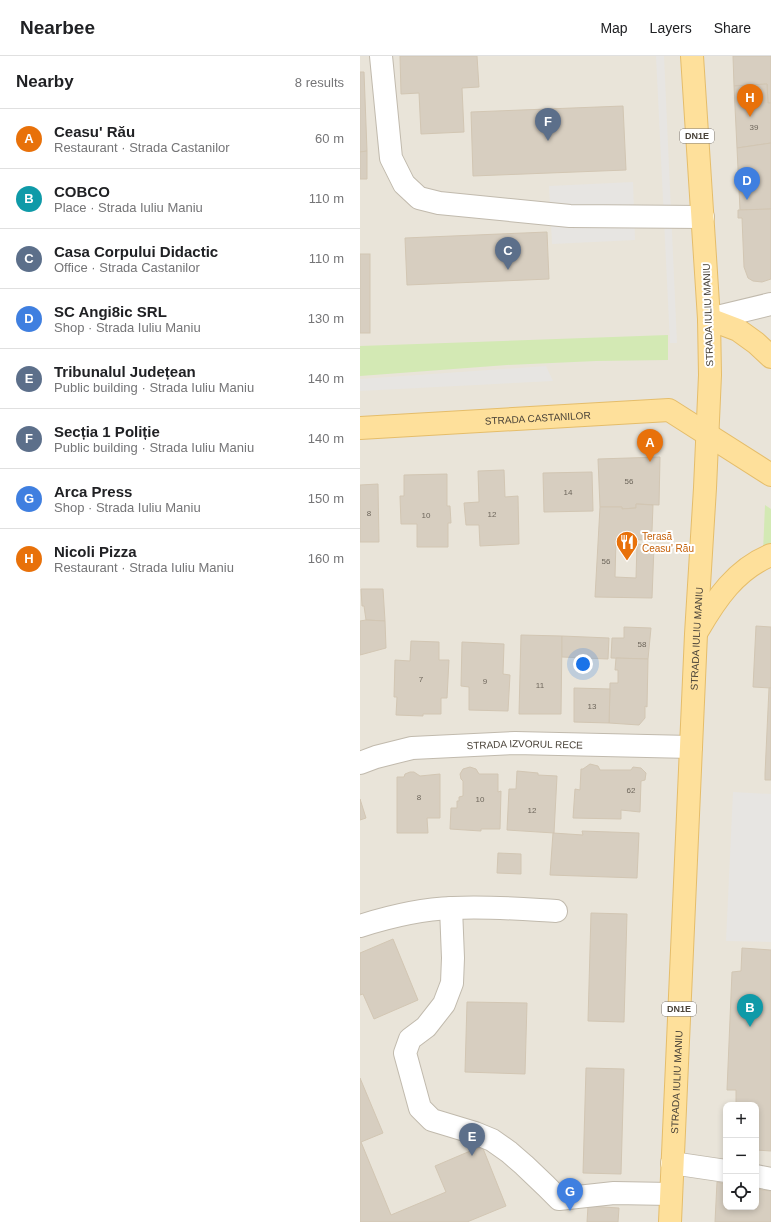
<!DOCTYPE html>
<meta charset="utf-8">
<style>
:root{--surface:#fff;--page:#f6f6f6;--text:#202124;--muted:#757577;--line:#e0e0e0;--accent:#0b8043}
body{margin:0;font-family:Arial,sans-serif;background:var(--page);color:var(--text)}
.controls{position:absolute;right:12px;bottom:12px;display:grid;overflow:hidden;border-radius:8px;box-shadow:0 2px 6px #0003}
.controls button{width:36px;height:36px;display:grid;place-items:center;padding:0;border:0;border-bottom:1px solid var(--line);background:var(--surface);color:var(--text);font:20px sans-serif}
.you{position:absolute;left:223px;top:608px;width:14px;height:14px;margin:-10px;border:3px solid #fff;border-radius:50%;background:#1a73e8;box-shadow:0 0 0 6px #1a73e833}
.badge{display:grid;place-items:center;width:26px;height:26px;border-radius:50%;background:var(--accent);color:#fff;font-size:13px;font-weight:700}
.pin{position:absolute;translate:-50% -33px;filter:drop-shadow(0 1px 2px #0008)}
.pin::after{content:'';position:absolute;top:21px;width:14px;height:12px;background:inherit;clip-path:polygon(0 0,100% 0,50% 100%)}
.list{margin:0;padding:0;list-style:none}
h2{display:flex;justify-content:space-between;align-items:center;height:52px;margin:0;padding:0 16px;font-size:17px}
h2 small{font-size:13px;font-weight:400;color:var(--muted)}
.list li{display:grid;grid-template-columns:26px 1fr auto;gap:12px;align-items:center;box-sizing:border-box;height:60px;padding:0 16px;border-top:1px solid var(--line)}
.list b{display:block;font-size:15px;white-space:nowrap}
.list p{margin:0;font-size:13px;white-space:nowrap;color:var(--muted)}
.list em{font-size:13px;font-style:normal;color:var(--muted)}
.icon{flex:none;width:22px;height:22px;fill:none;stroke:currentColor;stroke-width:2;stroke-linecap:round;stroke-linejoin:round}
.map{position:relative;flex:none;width:411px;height:1166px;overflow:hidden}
header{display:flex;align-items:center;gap:24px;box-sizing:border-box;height:56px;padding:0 20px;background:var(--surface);border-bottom:1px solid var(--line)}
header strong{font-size:19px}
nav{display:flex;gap:22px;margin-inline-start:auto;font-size:14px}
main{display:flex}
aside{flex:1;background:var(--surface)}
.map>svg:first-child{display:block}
</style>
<header>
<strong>Nearbee</strong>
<nav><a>Map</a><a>Layers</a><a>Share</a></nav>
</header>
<main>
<aside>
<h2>Nearby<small>8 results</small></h2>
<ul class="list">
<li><span class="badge" style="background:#e8710a">A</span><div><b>Ceasu' Rău</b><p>Restaurant · Strada Castanilor</p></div><em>60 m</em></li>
<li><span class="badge" style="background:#0f9aa8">B</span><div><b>COBCO</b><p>Place · Strada Iuliu Maniu</p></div><em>110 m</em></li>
<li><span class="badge" style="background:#5c6f8a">C</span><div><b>Casa Corpului Didactic</b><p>Office · Strada Castanilor</p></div><em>110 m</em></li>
<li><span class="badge" style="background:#3f7fe0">D</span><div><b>SC Angi8ic SRL</b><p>Shop · Strada Iuliu Maniu</p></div><em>130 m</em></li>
<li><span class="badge" style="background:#5c6f8a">E</span><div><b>Tribunalul Județean</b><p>Public building · Strada Iuliu Maniu</p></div><em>140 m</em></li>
<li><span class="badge" style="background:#5c6f8a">F</span><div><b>Secția 1 Poliție</b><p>Public building · Strada Iuliu Maniu</p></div><em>140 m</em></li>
<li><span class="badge" style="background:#3f7fe0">G</span><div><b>Arca Press</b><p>Shop · Strada Iuliu Maniu</p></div><em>150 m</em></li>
<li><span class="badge" style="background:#e8710a">H</span><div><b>Nicoli Pizza</b><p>Restaurant · Strada Iuliu Maniu</p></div><em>160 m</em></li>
</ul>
</aside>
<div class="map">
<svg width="411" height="1166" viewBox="0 0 411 1166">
<rect width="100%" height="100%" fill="#f6f2eb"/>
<path fill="#e9e4d9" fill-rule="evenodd" d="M0,0H411V1166H0ZM366,1049H396V1151H366Z"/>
<g fill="#d3e9b4">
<polygon points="308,279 308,304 236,305 147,309 0,320 0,290"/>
<polygon points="405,449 411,453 411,492 403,496"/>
</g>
<g fill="#e7e5e2">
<polygon points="296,0 304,0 317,287 310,287"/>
<polygon points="273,126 275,184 192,188 189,130"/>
<polygon points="186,310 193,325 0,335 0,323"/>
<polygon points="373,736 411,738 411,886 366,885"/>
</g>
<g fill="#d7cec0" stroke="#d2c6b3">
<polygon points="40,0 117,0 119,31 102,32 104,76 61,78 59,37 41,38"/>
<polygon points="373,0 411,0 411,47 408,47 407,28 374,30"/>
<polygon points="0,16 4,16 7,95 0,96"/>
<polygon points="407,28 408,47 411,47 411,87 377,92 374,30"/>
<polygon points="263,50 266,114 113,120 111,56"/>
<polygon points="411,87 411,153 380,154 377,92"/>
<polygon points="7,95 7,123 0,123 0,96"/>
<polygon points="411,153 411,223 402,226 393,225 388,222 384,211 382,162 378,162 378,154"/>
<polygon points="187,176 189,223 47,229 45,182"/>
<rect x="0" y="198" width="10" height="79"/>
<polygon points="300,401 299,449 276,448 276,452 262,453 262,451 240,451 238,403"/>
<polygon points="144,414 145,441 158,440 159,488 120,490 119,469 106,469 104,447 119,446 118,415"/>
<polygon points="232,416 233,455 184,456 183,417"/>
<polygon points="87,418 87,450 90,450 91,467 88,467 88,491 57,491 57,468 41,468 40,440 44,440 44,419"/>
<polygon points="18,428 19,486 0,486 0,429"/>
<polygon points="276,448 293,449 292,475 287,475 287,484 256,483 255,521 276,522 277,488 294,490 292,542 235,541 240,451 262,451 262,453 276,452"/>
<polygon points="1,533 23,533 25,565 6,564 4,550 2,550"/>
<polygon points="6,564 25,565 26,592 0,599 0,565"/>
<polygon points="396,570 411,571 411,632 393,631"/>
<polygon points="264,571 291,572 288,603 251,602 252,582 264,582"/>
<polygon points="161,579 202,580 201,658 159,658"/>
<polygon points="202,580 249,582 248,603 202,601"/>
<polygon points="51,585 79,586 79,604 89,604 87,642 81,642 81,658 63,658 63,660 36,659 37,641 34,641 35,604 50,605"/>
<polygon points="102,586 144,588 143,618 150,619 148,655 109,654 109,631 101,630"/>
<polygon points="256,602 288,603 287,651 285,650 285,662 279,669 249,667 250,627 258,627 258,614 255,614"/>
<polygon points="214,632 250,633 249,667 214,666"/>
<polygon points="409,632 411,632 411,724 405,724 405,718"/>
<polygon points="230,708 238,710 240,714 271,714 273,711 281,712 286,717 285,724 281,725 280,756 261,754 261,763 213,762 215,733 220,734 221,713 223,713"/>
<polygon points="110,711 116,713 119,718 138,718 138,736 141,735 140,773 121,773 121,775 90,773 91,752 97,752 97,745 99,745 99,741 103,740 103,725 101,723 100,718 103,713"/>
<polygon points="157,715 178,717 178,719 197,720 194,777 147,774 149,733 156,733"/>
<polygon points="50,716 54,716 60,720 80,718 80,762 67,762 68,777 37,777 37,721 44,721 45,718"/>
<polygon points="0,743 6,762 0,764"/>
<polygon points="222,775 279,777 277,822 190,819 193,777 223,779"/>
<polygon points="138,797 161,798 161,818 137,817"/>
<polygon points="231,857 267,858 264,966 228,965"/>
<polygon points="33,883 58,944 14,963 3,938 0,939 0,897"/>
<polygon points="382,892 411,894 411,1095 396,1094 396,1049 376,1049 376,1034 367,1034 372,916 381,915"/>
<polygon points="107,946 167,947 165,1018 105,1016"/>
<polygon points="226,1012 264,1013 261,1118 223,1117"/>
<polygon points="0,1022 23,1077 1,1086 31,1159 86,1136 75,1110 122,1090 146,1150 107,1166 0,1166"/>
<polygon points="357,1126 366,1128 366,1151 396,1151 396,1133 411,1135 411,1166 355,1166"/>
<polygon points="228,1150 259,1152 258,1166 227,1166"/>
</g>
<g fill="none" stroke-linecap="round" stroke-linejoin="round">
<g stroke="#c1baad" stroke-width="24">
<g id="minor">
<polyline points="21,0 31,102 44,128 59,142 79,147 210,160 343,161"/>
<polyline points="349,263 411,248"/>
<path id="s1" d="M0,707L16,701L52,692L155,687L331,691"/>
<polyline points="91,852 93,902 92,927 84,948 66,971 50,983 45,997 60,1052 72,1064 115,1077 132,1084 149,1096 164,1109 186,1130 199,1143 254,1137 311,1138"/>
<path d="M0,870C28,861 63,853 93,852C127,850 162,853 196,855"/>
<polyline points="312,1107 366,1115"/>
<polyline points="396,1120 411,1123"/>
</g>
</g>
<g stroke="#e5bd6a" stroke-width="24">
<g id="major">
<polyline points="349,263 378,274 396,287 411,301"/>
<path id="s2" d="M0,372L309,354L411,419"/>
<path d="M338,574C356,543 376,513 411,499"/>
<path id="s3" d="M310,1166L336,578L345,432L350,319L349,263L332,0"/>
</g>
</g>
<use href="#minor" stroke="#fff" stroke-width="22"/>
<use href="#major" stroke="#fee09b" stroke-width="22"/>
</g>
<defs>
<g id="restaurant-pin" transform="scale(1.15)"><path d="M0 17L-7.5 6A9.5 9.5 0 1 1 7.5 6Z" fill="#e8710a" stroke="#fff"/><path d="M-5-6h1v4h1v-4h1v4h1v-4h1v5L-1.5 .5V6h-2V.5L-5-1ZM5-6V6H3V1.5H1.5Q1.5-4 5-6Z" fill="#fff"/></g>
</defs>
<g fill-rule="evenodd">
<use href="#restaurant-pin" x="267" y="486"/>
</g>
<g text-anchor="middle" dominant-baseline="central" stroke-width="4" stroke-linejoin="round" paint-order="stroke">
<g font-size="8" fill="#6d665b">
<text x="394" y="71">39</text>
<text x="269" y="425">56</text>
<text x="208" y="436">14</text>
<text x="9" y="457">8</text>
<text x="132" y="458">12</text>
<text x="66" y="459">10</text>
<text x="246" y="505">56</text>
<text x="282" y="588">58</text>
<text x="61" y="623">7</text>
<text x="125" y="625">9</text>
<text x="180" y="629">11</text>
<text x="232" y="650">13</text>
<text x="271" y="734">62</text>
<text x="59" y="741">8</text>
<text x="120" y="743">10</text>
<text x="172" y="754">12</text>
</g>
<g fill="#fff" stroke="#807b74" stroke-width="1">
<rect x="320" y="73" width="34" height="14" rx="3"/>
<rect x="302" y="946" width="34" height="14" rx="3"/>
</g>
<g font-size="9" font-weight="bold" fill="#4a4339">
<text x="337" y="80">DN1E</text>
<text x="319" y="953">DN1E</text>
</g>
<g font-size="10" fill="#4a4339" stroke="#fff">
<text transform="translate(348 259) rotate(-92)">STRADA IULIU MANIU</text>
<text stroke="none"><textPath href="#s2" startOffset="178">STRADA CASTANILOR</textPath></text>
<text stroke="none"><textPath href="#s3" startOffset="584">STRADA IULIU MANIU</textPath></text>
<text stroke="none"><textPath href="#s1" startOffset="167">STRADA IZVORUL RECE</textPath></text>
<text stroke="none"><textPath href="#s3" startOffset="140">STRADA IULIU MANIU</textPath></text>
</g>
<g font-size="10" fill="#c56008" stroke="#fff" text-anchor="start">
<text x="282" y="480">Terasă<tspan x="282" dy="12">Ceasu' Rău</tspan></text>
</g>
</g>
</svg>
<div class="controls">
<button>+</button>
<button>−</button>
<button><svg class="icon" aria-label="locate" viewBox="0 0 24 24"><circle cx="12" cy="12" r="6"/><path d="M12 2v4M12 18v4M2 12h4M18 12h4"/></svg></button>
</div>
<div class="you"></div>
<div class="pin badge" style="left:290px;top:406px;background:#e8710a">A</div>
<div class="pin badge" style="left:390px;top:971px;background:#0f9aa8">B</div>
<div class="pin badge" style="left:148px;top:214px;background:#5c6f8a">C</div>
<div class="pin badge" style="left:387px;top:144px;background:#3f7fe0">D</div>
<div class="pin badge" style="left:112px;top:1100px;background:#5c6f8a">E</div>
<div class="pin badge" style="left:188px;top:85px;background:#5c6f8a">F</div>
<div class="pin badge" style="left:210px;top:1155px;background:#3f7fe0">G</div>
<div class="pin badge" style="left:390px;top:61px;background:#e8710a">H</div>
</div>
</main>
